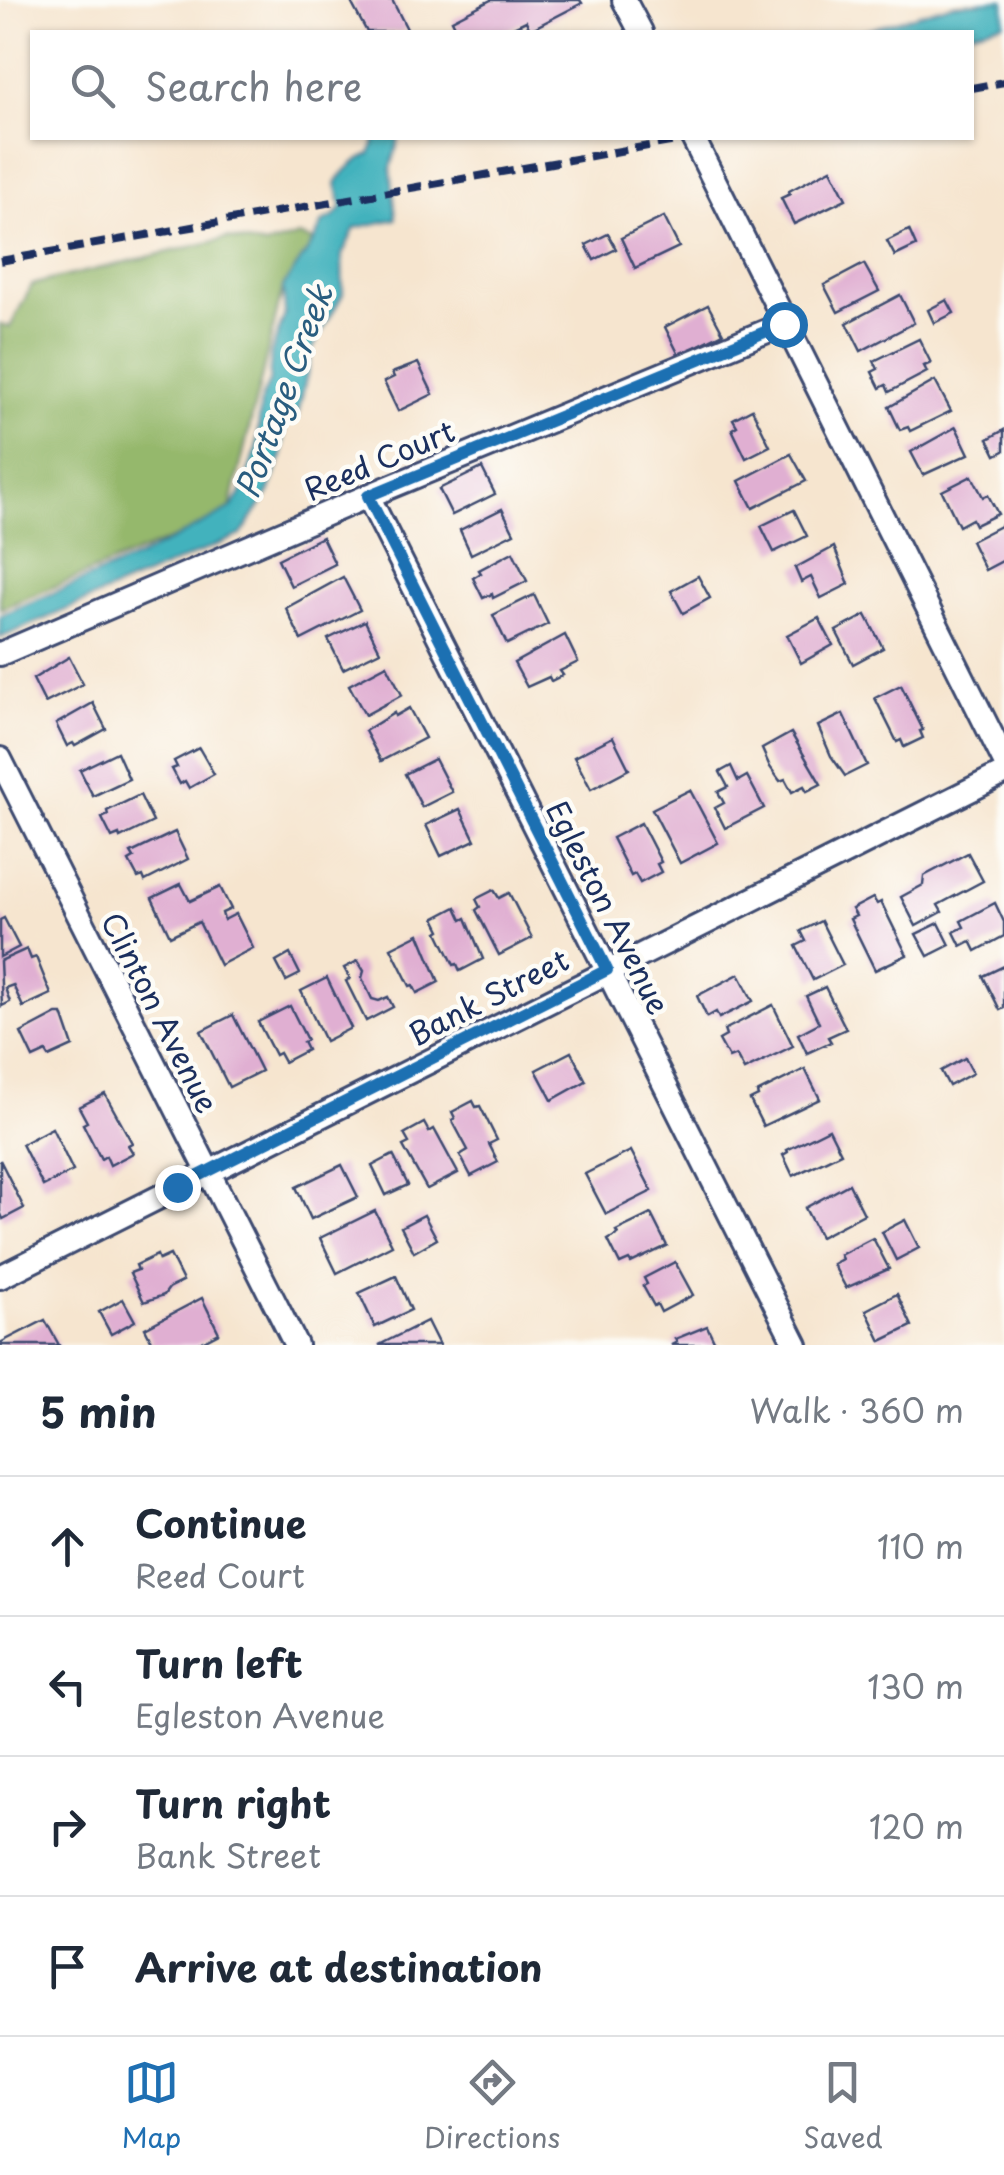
<!DOCTYPE html>
<meta charset="utf-8">
<style>
:root{--surface:#fff;--page:#f6f6f7;--text:#1f2937;--muted:#747a83;--line:#e0e1e3;--accent:#1f6fb2}
body{margin:0;font-family:"Playpen Sans",sans-serif;background:var(--page);color:var(--text)}
.stop{position:absolute;width:30px;height:30px;margin:-22px;border:8px solid #1f6fb2;border-radius:50%;background:#fff}
.stop.end{background:#1f6fb2;border-color:#fff;box-shadow:0 2px 10px #0008}
.list{margin:0;padding:0;list-style:none}
h2{display:flex;justify-content:space-between;align-items:center;height:130px;margin:0;padding:0 40px;font-size:42px}
h2 small{font-size:32px;font-weight:400;color:var(--muted)}
.list li{display:grid;grid-template-columns:65px 1fr auto;gap:30px;align-items:center;box-sizing:border-box;height:140px;padding:0 40px;border-top:2px solid var(--line)}
.list b{display:block;font-size:38px;white-space:nowrap}
.list p{margin:0;font-size:32px;white-space:nowrap;color:var(--muted)}
.list em{font-size:32px;font-style:normal;color:var(--muted)}
.icon{flex:none;width:55px;height:55px;fill:none;stroke:currentColor;stroke-width:2;stroke-linecap:round;stroke-linejoin:round}
.map{position:relative;flex:none;width:1004px;height:1345px;overflow:hidden}
.search{position:absolute;background:var(--surface);box-shadow:0 2px 8px #0004;left:30px;right:30px;top:30px;height:110px;display:flex;align-items:center;gap:25px;box-sizing:border-box;padding:0 35px;border-radius:0px;color:var(--muted);font-size:38px}
.sheet{height:690px;background:var(--surface)}
nav{display:flex;justify-content:space-around;align-items:center;box-sizing:border-box;height:140px;border-top:2px solid var(--line);background:var(--surface);font-size:28px;color:var(--muted)}
nav a{display:grid;justify-items:center;gap:5px}
nav .on{color:var(--accent)}
.map>svg:first-child{display:block}
</style>
<div class="map">
<svg width="1004" height="1345" viewBox="0 0 1004 1345">
<rect width="100%" height="100%" fill="#fdfcf7"/>
<filter id="ink" filterUnits="userSpaceOnUse"><feTurbulence type="fractalNoise" baseFrequency=".01" numOctaves="2"/><feDisplacementMap in="SourceGraphic" scale="20" xChannelSelector="R" yChannelSelector="G"/><feConvolveMatrix kernelMatrix="1 2 1 2 8 2 1 2 1" color-interpolation-filters="sRGB"/></filter>
<filter id="wash" filterUnits="userSpaceOnUse"><feTurbulence type="fractalNoise" baseFrequency=".0048" numOctaves="4" result="noise"/><feDisplacementMap in="SourceGraphic" scale="40" xChannelSelector="R" yChannelSelector="G"/><feGaussianBlur stdDeviation="2.25" result="paint"/><feColorMatrix in="noise" values="0 0 0 0 0 0 0 0 0 0 0 0 0 0 0 0 0 1.4 0 .05"/><feComposite in="paint" operator="in"/></filter>
<g filter="url(#wash)">
<rect width="100%" height="100%" fill="#f6e5cf"/>
<polygon fill="#95b86c" stroke="#587465" stroke-width="2.5" points="299,236 314,241 283,287 230,509 189,532 0,609 0,324 10,327 32,285 46,281 228,238 265,246"/>
<g fill="#42b2bd" stroke="#2e708e" stroke-width="2.5">
<polygon points="1004,0 1004,23 969,32 859,32 953,4"/>
<path d="M373,138H399L391,168L396,219L355,228L342,255L343,294L313,348L297,418L285,425L282,456L269,493L241,535L0,638V615L143,555L230,509L240,495L256,450L261,400L269,382L271,353L285,314L283,287L314,241L323,222L333,217L342,208L336,184C344,170 355,160 370,154L375,142Z"/>
</g>
<g id="blocks">
<g fill="#e0afd2">
<polygon points="359,0 392,0 407,29 399,32 367,32 352,4"/>
<polygon points="491,0 580,0 582,3 530,30 526,21 503,32 458,32 452,20"/>
<polygon points="831,169 846,199 794,224 781,198 790,194 789,191"/>
<polygon points="664,217 679,247 635,268 621,238"/>
<polygon points="909,230 916,246 895,256 887,241"/>
<polygon points="608,234 616,249 594,260 586,245"/>
<polygon points="864,264 879,291 838,312 824,285"/>
<polygon points="900,295 914,323 861,351 847,323"/>
<polygon points="947,300 954,313 934,323 928,310"/>
<polygon points="708,305 723,333 679,355 665,327"/>
<polygon points="919,339 931,363 924,366 927,372 889,392 886,385 880,388 872,372 878,369 874,361"/>
<polygon points="418,363 433,394 398,411 384,382 394,377 392,373"/>
<polygon points="935,381 951,411 910,431 908,427 900,430 889,407"/>
<polygon points="752,409 770,446 746,458 732,429 737,426 733,419"/>
<polygon points="956,427 969,454 923,475 911,452"/>
<polygon points="1004,430 1004,451 996,455 988,439"/>
<polygon points="791,454 806,481 753,508 739,481"/>
<polygon points="482,468 495,494 452,515 439,489"/>
<polygon points="972,476 983,497 988,495 998,514 975,525 972,519 959,526 942,491"/>
<polygon points="502,509 514,533 471,554 460,530"/>
<polygon points="794,510 807,536 774,552 761,526"/>
<polygon points="1004,524 1004,560 985,570 971,541"/>
<polygon points="322,537 335,564 291,586 278,559"/>
<polygon points="834,547 849,584 821,598 811,577 801,582 795,568"/>
<polygon points="513,552 527,581 493,598 492,594 483,598 473,578 481,573 479,570"/>
<polygon points="698,576 710,598 683,613 671,591"/>
<polygon points="343,577 360,610 301,640 286,608"/>
<polygon points="534,595 548,624 507,644 493,615"/>
<polygon points="866,615 883,648 853,664 836,631"/>
<polygon points="819,618 833,645 801,663 787,635"/>
<polygon points="365,621 380,651 343,669 328,639"/>
<polygon points="565,635 578,662 560,671 563,675 551,681 549,677 527,687 514,663"/>
<polygon points="69,657 83,684 45,703 33,679"/>
<polygon points="387,665 402,695 365,715 349,685"/>
<polygon points="901,685 923,730 920,731 923,738 904,747 901,740 897,742 875,698"/>
<polygon points="93,703 106,729 75,746 73,743 67,746 56,724"/>
<polygon points="409,708 425,738 381,761 365,731 394,713 395,716"/>
<polygon points="843,714 867,765 845,776 831,756 818,726"/>
<polygon points="791,733 821,784 807,791 804,786 792,792 785,779 780,781 770,767 762,749"/>
<polygon points="613,737 629,769 591,789 574,757"/>
<polygon points="199,748 214,774 189,788 185,781 180,784 172,769 177,767 174,761"/>
<polygon points="117,752 129,779 93,796 80,770"/>
<polygon points="435,759 452,792 422,807 405,774"/>
<polygon points="731,766 738,781 747,776 764,808 725,828 715,808 724,803 718,792 728,787 720,772"/>
<polygon points="690,790 718,843 680,863 652,809"/>
<polygon points="140,795 153,822 120,838 119,835 112,838 102,818 108,815 107,811"/>
<polygon points="460,809 475,840 441,856 426,825"/>
<polygon points="641,823 661,862 657,864 661,872 640,883 635,874 631,876 612,838"/>
<polygon points="175,832 188,859 145,881 143,876 138,878 129,861 134,858 131,853"/>
<polygon points="968,853 983,881 938,905 942,912 916,926 901,897 923,885 924,876"/>
<polygon points="181,884 190,901 220,887 231,909 222,913 224,920 236,914 253,948 220,965 199,922 170,936 152,898"/>
<polygon points="494,890 499,898 509,893 532,938 499,955 476,910 480,907 476,899"/>
<polygon points="873,898 877,904 881,902 907,955 875,970 850,919 856,916 852,909"/>
<polygon points="995,903 1004,922 1004,936 976,951 971,941 961,946 954,932 964,927 961,921"/>
<polygon points="456,907 462,920 466,918 483,959 460,971 457,964 454,965 438,932 441,930 435,918"/>
<polygon points="4,918 19,947 0,957 0,920"/>
<polygon points="821,921 843,965 813,980 796,946 806,941 801,931"/>
<polygon points="939,923 950,945 928,956 916,934"/>
<polygon points="419,934 439,982 417,993 413,985 410,986 391,948"/>
<polygon points="27,949 31,959 36,957 51,994 23,1007 13,985 5,988 10,1002 2,1006 0,961"/>
<polygon points="290,954 300,974 286,981 276,962"/>
<polygon points="358,961 364,971 362,978 372,999 379,1001 388,997 393,1007 366,1021 346,981 350,979 344,968"/>
<polygon points="1004,966 1004,1008 1000,1010 983,976"/>
<polygon points="739,974 753,1001 719,1018 716,1012 707,1017 697,996"/>
<polygon points="327,978 351,1028 325,1041 301,991"/>
<polygon points="825,987 846,1029 828,1037 831,1042 807,1053 798,1034 819,1023 806,996"/>
<polygon points="773,1005 793,1046 744,1070 736,1055 729,1058 719,1040 726,1036 724,1030"/>
<polygon points="290,1006 307,1040 303,1042 307,1050 284,1062 279,1053 275,1055 258,1022"/>
<polygon points="57,1014 62,1014 73,1046 49,1057 46,1052 33,1058 21,1033"/>
<polygon points="233,1015 261,1071 229,1087 201,1031"/>
<polygon points="571,1052 586,1081 552,1100 536,1070"/>
<polygon points="965,1058 973,1073 949,1086 941,1071"/>
<polygon points="805,1069 820,1099 763,1126 750,1100 758,1096 757,1093"/>
<polygon points="105,1094 132,1143 128,1145 133,1153 110,1165 106,1156 101,1159 83,1124 87,1122 79,1107"/>
<polygon points="473,1101 476,1107 480,1106 497,1140 489,1144 498,1162 471,1176 460,1155 468,1150 452,1120 455,1118 452,1112"/>
<polygon points="424,1123 429,1132 434,1129 458,1173 427,1189 403,1146 409,1143 404,1134"/>
<polygon points="52,1128 73,1171 43,1186 22,1144"/>
<polygon points="829,1129 841,1153 793,1176 783,1155 788,1152 787,1150"/>
<polygon points="631,1151 652,1191 606,1214 585,1174"/>
<polygon points="393,1155 408,1185 386,1195 372,1166"/>
<polygon points="0,1160 24,1208 3,1219 0,1212"/>
<polygon points="342,1165 358,1197 311,1219 296,1187"/>
<polygon points="849,1184 864,1214 820,1237 805,1208"/>
<polygon points="375,1211 392,1245 337,1273 320,1238"/>
<polygon points="651,1214 667,1246 631,1263 629,1260 620,1264 608,1240 618,1234 616,1231"/>
<polygon points="424,1215 437,1239 414,1252 401,1227"/>
<polygon points="905,1220 919,1248 896,1260 882,1232"/>
<polygon points="873,1238 889,1269 846,1288 833,1264 842,1259 840,1255"/>
<polygon points="157,1255 159,1260 170,1255 183,1281 169,1288 164,1295 144,1302 130,1273 138,1270 136,1265"/>
<polygon points="675,1262 693,1295 661,1312 657,1304 654,1306 643,1286 647,1284 644,1278"/>
<polygon points="396,1276 411,1310 375,1327 359,1293"/>
<polygon points="897,1294 912,1326 881,1341 866,1310"/>
<polygon points="202,1298 219,1333 196,1345 147,1345 152,1342 145,1328"/>
<polygon points="123,1299 135,1321 111,1334 99,1312"/>
<polygon points="45,1320 59,1345 0,1345 0,1343"/>
<polygon points="427,1321 439,1345 379,1345"/>
<polygon points="707,1326 716,1345 671,1345 677,1342 675,1339"/>
</g>
</g>
</g>
<g filter="url(#ink)">
<use href="#blocks" fill-opacity="0" stroke="#3c4a6f" stroke-width="2.5"/>
<g fill="none" stroke-linecap="round" stroke-linejoin="round">
<g stroke="#3c4a6f" stroke-width="28">
<g id="street">
<polyline points="624,0 641,32"/>
<polyline points="693,138 1004,760"/>
<polyline points="368,496 796,1345"/>
<polyline points="0,654 368,496 784,324"/>
<polyline points="0,759 296,1345"/>
<polyline points="0,1277 1004,773"/>
</g>
</g>
<use href="#street" stroke="#fff" stroke-width="22"/>
<g stroke="#1b2f5e" stroke-width="8" stroke-dasharray="15 8" stroke-linecap="butt">
<polyline points="972,88 1004,82"/>
<polyline points="0,261 693,138"/>
</g>
</g>
</g>
<g fill="none" stroke-linecap="round" stroke-linejoin="round" filter="url(#ink)">
<polyline stroke="#1f6fb2" stroke-width="12" points="177,1187 607,970 368,496 784,324"/>
</g>
<g text-anchor="middle" dominant-baseline="central" stroke-width="9" stroke-linejoin="round" paint-order="stroke">
<g font-size="30" fill="#1b2f5e" stroke="#fdfcf7">
<text transform="translate(379 459) rotate(-23)">Reed Court</text>
<text transform="translate(609 907) rotate(63)">Egleston Avenue</text>
<text transform="translate(488 996) rotate(-27)">Bank Street</text>
<text transform="translate(161 1012) rotate(63)">Clinton Avenue</text>
</g>
<g font-size="32" font-style="italic" fill="#295d7f" stroke="#fdfcf7">
<text transform="translate(283 391) rotate(-70)">Portage Creek</text>
</g>
</g>
</svg>
<div class="stop" style="left:784px;top:324px"></div>
<div class="stop end" style="left:177px;top:1187px"></div>
<div class="search"><svg class="icon" aria-label="search" viewBox="0 0 24 24"><circle cx="10" cy="10" r="6"/><path d="M15 15l6 6"/></svg>Search here</div>
</div>
<section class="sheet">
<h2>5 min<small>Walk · 360 m</small></h2>
<ul class="list">
<li><svg class="icon" aria-label="ahead" viewBox="0 0 24 24"><path d="M12 20V5M6 11l6-6 6 6"/></svg><div><b>Continue</b><p>Reed Court</p></div><em>110 m</em></li>
<li><svg class="icon" aria-label="left" viewBox="0 0 24 24"><path d="M17 20v-9H6M10 6l-5 5 5 5"/></svg><div><b>Turn left</b><p>Egleston Avenue</p></div><em>130 m</em></li>
<li><svg class="icon" aria-label="right" viewBox="0 0 24 24"><path d="M7 20v-9h11M14 6l5 5-5 5"/></svg><div><b>Turn right</b><p>Bank Street</p></div><em>120 m</em></li>
<li><svg class="icon" aria-label="arrive" viewBox="0 0 24 24"><path d="M6 21V4h12l-3 4 3 4H6"/></svg><div><b>Arrive at destination</b></div></li>
</ul>
</section>
<nav>
<a class="on"><svg class="icon" aria-label="map" viewBox="0 0 24 24"><path d="M3 6l6-2 6 2 6-2v14l-6 2-6-2-6 2zM9 4v14M15 6v14"/></svg>Map</a>
<a><svg class="icon" aria-label="directions" viewBox="0 0 24 24"><path d="M12 3l9 9-9 9-9-9zM9 14v-3h6M13 9l2 2-2 2"/></svg>Directions</a>
<a><svg class="icon" aria-label="saved" viewBox="0 0 24 24"><path d="M7 4h10v16l-5-4-5 4z"/></svg>Saved</a>
</nav>
